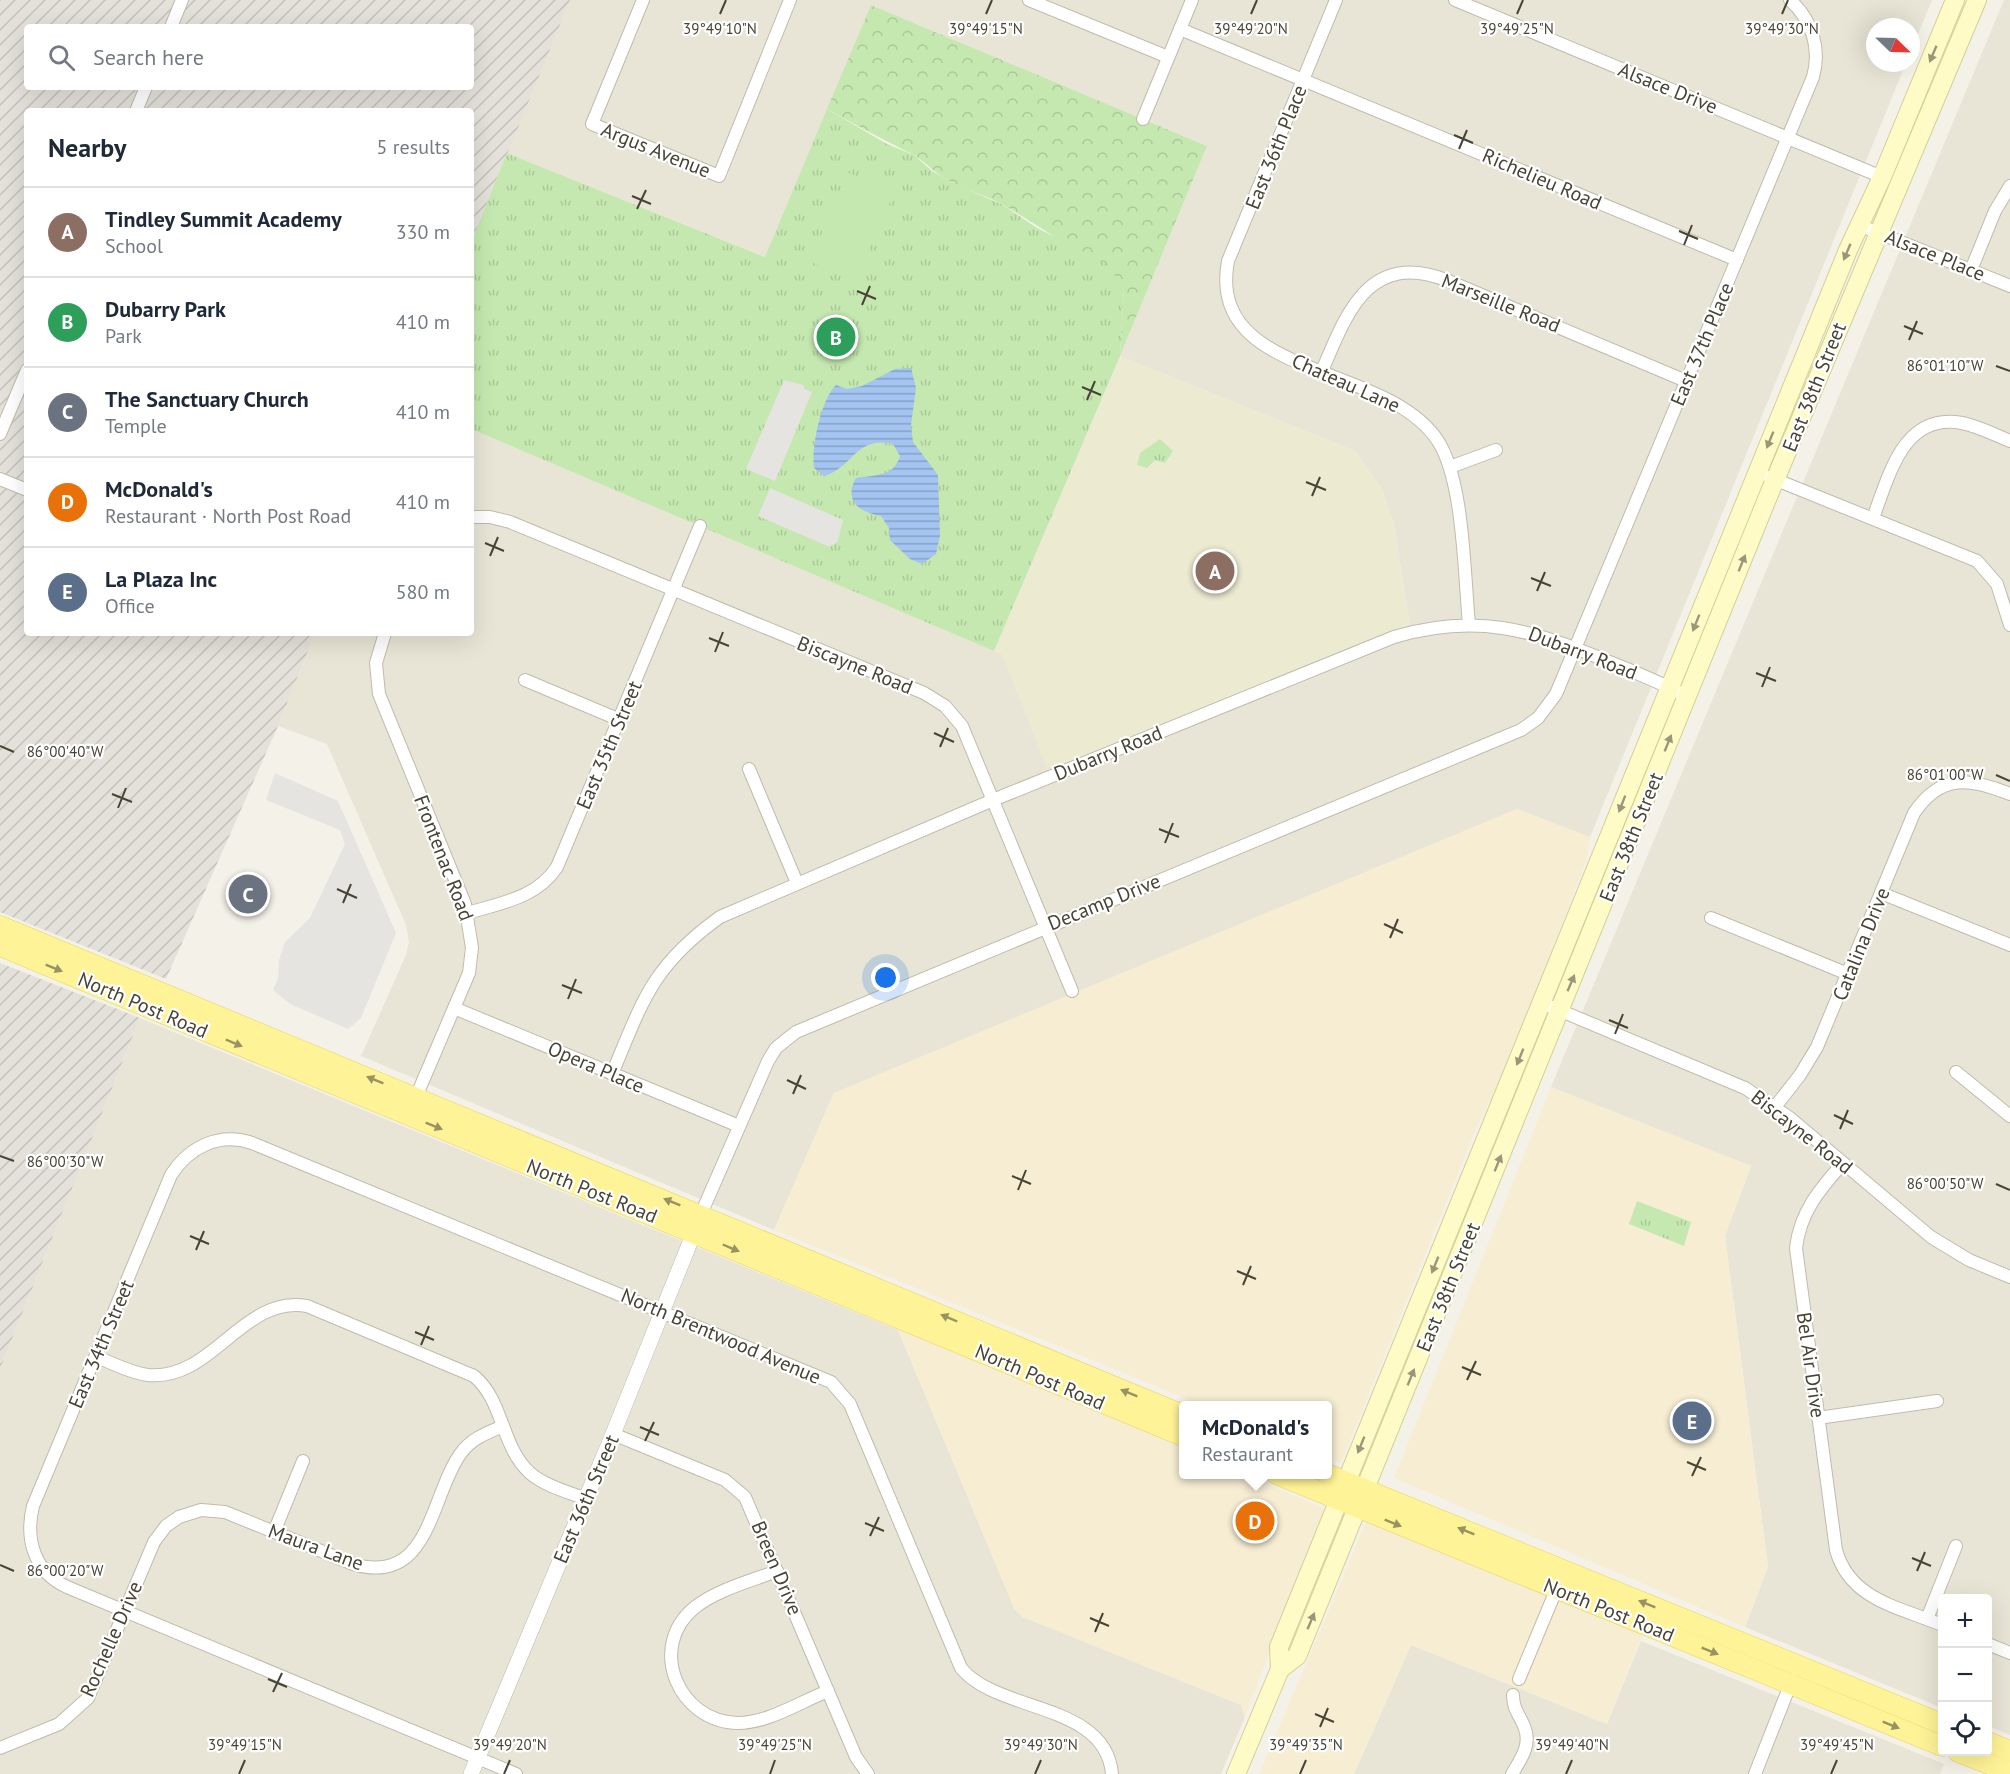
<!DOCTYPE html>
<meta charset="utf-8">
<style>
:root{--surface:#fff;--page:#f6f6f7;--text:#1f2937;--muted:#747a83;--line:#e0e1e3;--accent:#7c3aed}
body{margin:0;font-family:"PT Sans",sans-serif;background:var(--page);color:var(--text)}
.controls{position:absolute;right:18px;bottom:18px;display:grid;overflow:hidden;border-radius:6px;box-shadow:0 6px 24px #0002}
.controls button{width:54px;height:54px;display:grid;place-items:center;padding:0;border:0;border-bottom:2px solid var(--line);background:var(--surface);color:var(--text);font:30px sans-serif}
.compass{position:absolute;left:1866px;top:18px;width:54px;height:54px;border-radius:50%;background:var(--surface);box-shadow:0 6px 24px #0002;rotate:113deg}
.you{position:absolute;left:886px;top:978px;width:21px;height:21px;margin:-15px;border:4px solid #fff;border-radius:50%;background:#1a73e8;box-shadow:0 0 0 9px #1a73e833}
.badge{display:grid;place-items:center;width:39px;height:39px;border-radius:50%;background:var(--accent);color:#fff;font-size:20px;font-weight:700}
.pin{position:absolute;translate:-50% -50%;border:3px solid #fff;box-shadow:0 2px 6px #0006}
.popup{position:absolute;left:1179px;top:1401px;width:153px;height:78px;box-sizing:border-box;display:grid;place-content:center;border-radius:6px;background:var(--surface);filter:drop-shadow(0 2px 4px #0005);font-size:20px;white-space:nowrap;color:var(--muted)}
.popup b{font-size:22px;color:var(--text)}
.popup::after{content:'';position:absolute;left:50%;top:100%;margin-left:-12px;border:12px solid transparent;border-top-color:var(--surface)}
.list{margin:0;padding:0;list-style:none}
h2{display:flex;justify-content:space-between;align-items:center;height:78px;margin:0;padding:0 24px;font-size:26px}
h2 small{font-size:20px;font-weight:400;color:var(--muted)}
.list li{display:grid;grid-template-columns:39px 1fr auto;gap:18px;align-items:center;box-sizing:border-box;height:90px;padding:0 24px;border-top:2px solid var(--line)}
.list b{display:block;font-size:22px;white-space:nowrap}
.list p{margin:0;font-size:20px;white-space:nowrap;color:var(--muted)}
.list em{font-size:20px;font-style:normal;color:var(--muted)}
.icon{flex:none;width:33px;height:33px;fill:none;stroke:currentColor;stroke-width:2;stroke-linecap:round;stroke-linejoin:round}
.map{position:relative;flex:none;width:2010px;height:1774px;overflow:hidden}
.search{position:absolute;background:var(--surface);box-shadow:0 6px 24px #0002;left:24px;top:24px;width:450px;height:66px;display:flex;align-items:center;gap:15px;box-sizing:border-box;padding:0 21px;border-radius:6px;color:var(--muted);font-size:22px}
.panel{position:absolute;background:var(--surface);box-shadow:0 6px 24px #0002;left:24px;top:108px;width:450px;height:528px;border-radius:6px}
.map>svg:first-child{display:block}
</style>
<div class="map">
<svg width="2010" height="1774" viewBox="0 0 2010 1774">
<defs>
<pattern id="industrial-furrows" width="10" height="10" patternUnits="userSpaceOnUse" patternTransform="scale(1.5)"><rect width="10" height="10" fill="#e3e1d9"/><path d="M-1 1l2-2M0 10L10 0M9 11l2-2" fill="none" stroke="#c4c2bb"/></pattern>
<pattern id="forest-crowns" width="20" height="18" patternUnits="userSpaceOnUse" patternTransform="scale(1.5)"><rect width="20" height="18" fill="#c5e8b0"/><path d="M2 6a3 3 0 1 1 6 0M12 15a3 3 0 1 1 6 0" fill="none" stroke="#abc898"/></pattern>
<pattern id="park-tufts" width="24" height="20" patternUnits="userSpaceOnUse" patternTransform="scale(1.5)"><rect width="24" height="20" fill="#c5e8b0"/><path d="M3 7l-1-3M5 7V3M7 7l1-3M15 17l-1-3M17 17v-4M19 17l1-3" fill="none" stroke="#abc898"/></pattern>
<pattern id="water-rules" width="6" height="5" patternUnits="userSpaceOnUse" patternTransform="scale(1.5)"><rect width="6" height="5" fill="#a4c4f1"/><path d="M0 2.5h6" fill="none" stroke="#87a1c4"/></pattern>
</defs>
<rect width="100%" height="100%" fill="#f4f2e8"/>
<g fill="#e8e5d6">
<polygon points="570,0 1932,0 1911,51 1911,27 1875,27 1875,63 1906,63 1590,837 1517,809 834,1093 774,1230 361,1056 406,955 409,942 406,925 327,744 278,726 315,633 471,633 471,429 1002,654 1048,770 1382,634 1410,625 1394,525 1382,489 1355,451 1120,356 1207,146 871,5 766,257 507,153"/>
<polygon points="2004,0 2010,0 2010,1735 1988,1726 1988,1598 1942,1598 1942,1708 1745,1627 1768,1567 1725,1236 1751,1166 1551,1087"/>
<polygon points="140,1018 898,1330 1014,1608 1023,1617 1241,1705 1245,1717 1221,1774 0,1774 0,1369"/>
<polygon points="1641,1641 1944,1764 1940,1774 1354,1774 1411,1645 1607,1724"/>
</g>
<g fill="#f6edd3">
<polygon points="1517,809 1590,837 1586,861 1509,1062 1476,1129 1341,1463 1327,1457 1327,1406 1202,1405 774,1230 834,1093"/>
<polygon points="1551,1087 1751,1166 1725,1236 1768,1567 1745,1627 1394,1478"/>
<polygon points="905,1327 1183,1447 1183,1474 1246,1475 1325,1509 1245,1717 1241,1705 1023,1617 1014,1608 898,1330"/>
<polygon points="1368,1518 1644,1632 1607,1724 1411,1645 1354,1774 1259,1774"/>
</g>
<g fill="url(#industrial-furrows)" fill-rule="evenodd">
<path d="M0,0H570L471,243V111H27V633H315L278,726L166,979L0,912ZM27,27H471V87H27Z"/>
<polygon points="0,963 140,1018 0,1369"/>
</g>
<polygon fill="#edead2" points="1120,356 1355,451 1382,489 1394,525 1410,625 1382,634 1048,770 1002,655 994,651"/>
<path fill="url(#forest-crowns)" d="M871,5L1207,146L1120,356L1124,287C1085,257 1045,229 1003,205C986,195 966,190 949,181C935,174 925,161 912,154C884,140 855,125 827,109Z"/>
<g fill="url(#park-tufts)">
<polygon points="827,109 887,144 914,155 932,171 951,182 1003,205 1037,228 1104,262 1124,287 1120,356 994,651 471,429 471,243 507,153 765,257"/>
<polygon points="1160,439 1173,451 1165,463 1155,460 1147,468 1137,465 1140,453"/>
<polygon points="1637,1201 1691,1222 1684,1246 1629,1224"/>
</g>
<polygon fill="#c5e8b0" points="849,173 894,193 855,282 809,261"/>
<g fill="#e5e4e0">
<polygon points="784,380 804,385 804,389 812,392 775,481 746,469"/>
<polygon points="770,488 843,520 838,541 830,547 758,516"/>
<polygon points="275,773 338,801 396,933 361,1018 348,1029 290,1004 273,990 278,979 279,960 285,942 310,918 345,844 340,830 266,800"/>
</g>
<path fill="url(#water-rules)" d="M911,368L916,388L911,425L913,442L938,475L940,536L936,554L922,564L910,559L890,540L889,528L881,516C860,513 843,500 856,478C875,475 894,477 900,456L893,444C856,435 853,468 824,476L814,468C811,448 821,399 836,385L847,389L862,386L895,369Z"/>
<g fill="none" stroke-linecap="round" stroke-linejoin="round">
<g stroke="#c0bcaa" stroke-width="14">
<g id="minor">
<polyline points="643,0 592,124 719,176 790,0"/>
<polyline points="1029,0 1168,57"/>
<path d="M1336,0L1228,261C1206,380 1386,361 1438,441C1464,482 1464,574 1469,624"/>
<polyline points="1455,0 1882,177"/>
<polyline points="171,27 182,0"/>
<polyline points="1180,29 1737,260"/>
<polyline points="136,111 146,87"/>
<polyline points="1143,119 1192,0"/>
<polyline points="1859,225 2010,286"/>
<polyline points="1971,270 1995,211 2010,186"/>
<path d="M1322,371C1346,315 1368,250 1446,280L1686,381"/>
<polyline points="0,434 27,370"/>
<polyline points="1450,467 1496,450"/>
<polyline points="1769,477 1977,561 1997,584 2010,625"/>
<polyline points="0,479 27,490"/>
<polyline points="471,517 490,517 510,522 924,693 945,706 962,726 1072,991"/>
<path d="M1873,518C1889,476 1903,412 1962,423C1978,426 1995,435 2010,441"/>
<polyline points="385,633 376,663 379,694 465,904 472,948 469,973 413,1104"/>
<polyline points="525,680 620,720"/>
<polyline points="749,769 797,883"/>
<polyline points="1881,893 2010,945"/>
<path d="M468,913C500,903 537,898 557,867L700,526"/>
<polyline points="1711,918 1848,974"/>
<polyline points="1542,1003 1745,1088 1790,1118 1931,1237 1969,1260 2010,1277"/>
<polyline points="454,1008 739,1126"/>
<polyline points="1956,1072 2010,1116"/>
<path d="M612,1074C643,1000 652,966 720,917L993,800L1394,637C1475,613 1531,629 1607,661C1634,672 1661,682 1687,697"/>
<path d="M1775,1107L1800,1075L1817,1047L1914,813C1941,773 1970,778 2010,794"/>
<path d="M1843,1163C1820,1189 1800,1212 1796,1248L1836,1550C1850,1600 1899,1607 1942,1625"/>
<path d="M701,1214L768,1061L776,1048L796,1032L1521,730L1538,718L1556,694L1813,77C1821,48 1812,20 1790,0"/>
<path d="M96,1357C113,1363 130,1373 148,1375C213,1381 242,1295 307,1306L474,1376C504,1401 501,1447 530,1473C545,1486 568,1492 586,1499"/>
<polyline points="1818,1418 1937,1401"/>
<polyline points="613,1434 725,1480 745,1497 856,1757 868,1774"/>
<polyline points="274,1532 303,1461"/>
<path d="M777,1571C751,1581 716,1590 694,1608C647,1647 678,1722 738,1723C768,1723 800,1702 828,1691"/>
<polyline points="1927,1619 1956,1546"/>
<polyline points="1988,1644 2010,1653"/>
<polyline points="1519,1679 1559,1583"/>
<path d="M0,1748L59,1724L88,1698L154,1542L166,1526L179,1517L201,1510L225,1512L353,1564C431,1587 430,1495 461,1453C472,1438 487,1433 503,1426"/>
<path d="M516,1774L67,1587C34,1572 25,1539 33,1506L171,1175C189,1147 219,1132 252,1143L831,1382L850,1404L961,1668C997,1713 1106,1702 1112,1774"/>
<path d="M1512,1774C1521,1759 1532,1744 1524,1726C1519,1714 1513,1709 1513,1695"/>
<polyline points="1755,1774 1792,1680"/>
</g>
</g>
<g stroke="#c0bcaa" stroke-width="16">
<polyline id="tertiary" points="471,1774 613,1434 697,1225"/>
</g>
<g stroke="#d4cf98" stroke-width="20">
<g id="secondary">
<polyline points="1280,1669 1297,1656 1321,1597 1767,499 1977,0"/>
<polyline points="1236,1774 1280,1669 1279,1647 1848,250 1882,177 1955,0"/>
</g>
</g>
<g stroke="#e4d465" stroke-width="21">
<g id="primary">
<polyline points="0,926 1183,1415"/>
<polyline points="0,946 1183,1436"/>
<polyline points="1276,1474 1942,1746"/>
<polyline points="1327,1474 1942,1724"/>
<polyline points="1988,1742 2010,1751"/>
<polyline points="1958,1752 2010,1772"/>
</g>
</g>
<use href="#minor" stroke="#fff" stroke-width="12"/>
<use href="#tertiary" stroke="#fff" stroke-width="15"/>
<use href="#secondary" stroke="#fffbc7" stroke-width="18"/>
<use href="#primary" stroke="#fef396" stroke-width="20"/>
</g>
<defs><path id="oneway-solid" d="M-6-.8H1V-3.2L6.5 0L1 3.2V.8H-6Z" transform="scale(1.5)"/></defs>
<g fill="#9a9677">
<use href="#oneway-solid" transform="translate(1933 54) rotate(113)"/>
<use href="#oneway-solid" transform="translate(1847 252) rotate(113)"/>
<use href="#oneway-solid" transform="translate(1770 440) rotate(112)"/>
<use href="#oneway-solid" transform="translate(1742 563) rotate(-68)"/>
<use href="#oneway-solid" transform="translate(1696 623) rotate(112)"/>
<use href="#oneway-solid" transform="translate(1668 743) rotate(-68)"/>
<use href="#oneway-solid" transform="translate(1622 804) rotate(111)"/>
<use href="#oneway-solid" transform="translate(1571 983) rotate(-67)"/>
<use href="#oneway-solid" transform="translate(1520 1057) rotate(112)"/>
<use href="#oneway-solid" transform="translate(1498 1163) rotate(-68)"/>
<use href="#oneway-solid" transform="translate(1435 1265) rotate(112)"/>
<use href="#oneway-solid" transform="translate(1411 1377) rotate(-68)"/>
<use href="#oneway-solid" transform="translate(1361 1445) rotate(112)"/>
<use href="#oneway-solid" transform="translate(1311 1621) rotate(-67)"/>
</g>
<g fill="#999361">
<use href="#oneway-solid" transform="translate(54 968) rotate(22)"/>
<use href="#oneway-solid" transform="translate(234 1043) rotate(23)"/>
<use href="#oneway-solid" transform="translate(375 1080) rotate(-158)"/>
<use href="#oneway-solid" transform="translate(434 1126) rotate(22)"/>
<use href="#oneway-solid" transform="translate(672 1202) rotate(-158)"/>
<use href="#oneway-solid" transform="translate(731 1248) rotate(23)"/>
<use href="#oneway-solid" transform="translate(949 1318) rotate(-157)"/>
<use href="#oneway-solid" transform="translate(1129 1393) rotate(-158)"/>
<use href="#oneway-solid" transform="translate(1393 1523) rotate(22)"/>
<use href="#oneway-solid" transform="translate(1466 1531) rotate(-158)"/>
<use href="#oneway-solid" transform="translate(1647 1604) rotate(-158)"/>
<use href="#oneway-solid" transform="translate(1710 1651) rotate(22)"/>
<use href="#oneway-solid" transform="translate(1891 1725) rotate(22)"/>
</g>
<path fill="none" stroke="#474436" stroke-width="2" d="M720,14L726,0M986,14L992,0M1251,14L1257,0M1517,14L1523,0M1782,14L1788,0M1454,135L1473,143M1459,149L1467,130M632,196L651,204M637,209L646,190M1679,231L1698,239M1684,245L1692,225M857,291L876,299M862,305L870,286M1904,326L1923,334M1909,340L1917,321M1996,366L2010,371M1082,387L1101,395M1087,400L1095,381M1306,482L1326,490M1312,496L1320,477M485,543L504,551M490,556L498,537M1531,578L1551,586M1537,591L1545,572M709,638L729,646M715,652L723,632M1756,673L1776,681M1762,687L1770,667M934,733L954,742M0,746L14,752M940,747L948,728M1996,775L2010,781M112,794L132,802M118,808L126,788M1159,829L1179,837M1165,843L1173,823M337,889L357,898M343,903L351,884M1384,924L1403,933M1390,938L1398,919M562,985L582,993M568,999L576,979M1609,1020L1628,1028M1615,1034L1623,1014M787,1080L806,1089M793,1094L801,1075M1834,1115L1853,1124M1840,1129L1848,1110M0,1156L14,1161M1012,1176L1031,1184M1996,1184L2010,1190M1018,1190L1026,1170M190,1236L209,1244M196,1250L204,1231M1237,1271L1256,1279M1243,1285L1251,1266M415,1332L434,1340M421,1345L429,1326M1462,1367L1481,1375M1467,1380L1476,1361M640,1427L659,1435M645,1441L654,1422M1687,1462L1706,1470M1692,1476L1701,1457M865,1523L884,1531M870,1536L879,1517M1912,1558L1931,1566M0,1565L14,1571M1917,1571L1925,1552M1090,1618L1109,1626M1095,1632L1103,1613M268,1679L287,1687M273,1692L282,1673M1315,1714L1334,1722M1320,1727L1328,1708M239,1774L245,1760M504,1774L510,1760M770,1774L775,1760M1035,1774L1041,1760M1300,1774L1306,1760M1566,1774L1572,1760M1831,1774L1837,1760"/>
<g text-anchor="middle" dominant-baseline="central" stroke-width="4.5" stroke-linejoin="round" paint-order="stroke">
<g font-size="20" fill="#474436" stroke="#fff">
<text transform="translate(1668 88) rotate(22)">Alsace Drive</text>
<text transform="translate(1276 147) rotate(-68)">East 36th Place</text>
<text transform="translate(656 150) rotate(22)">Argus Avenue</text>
<text transform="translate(1542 179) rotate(23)">Richelieu Road</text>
<text transform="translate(1935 255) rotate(22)">Alsace Place</text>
<text transform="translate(1501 303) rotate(22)">Marseille Road</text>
<text transform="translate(1702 344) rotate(-67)">East 37th Place</text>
<text transform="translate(1346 383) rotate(24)">Chateau Lane</text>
<text transform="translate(1814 387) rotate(-68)">East 38th Street</text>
<text transform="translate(1583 653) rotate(21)">Dubarry Road</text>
<text transform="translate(855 665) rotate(22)">Biscayne Road</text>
<text transform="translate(609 745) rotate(-67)">East 35th Street</text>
<text transform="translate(1108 753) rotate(-22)">Dubarry Road</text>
<text transform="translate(1631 837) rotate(-68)">East 38th Street</text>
<text transform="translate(444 858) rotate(69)">Frontenac Road</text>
<text transform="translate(1104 902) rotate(-22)">Decamp Drive</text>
<text transform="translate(1861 944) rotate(-68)">Catalina Drive</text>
<text transform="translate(143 1005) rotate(23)">North Post Road</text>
<text transform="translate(596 1067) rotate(23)">Opera Place</text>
<text transform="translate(1802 1132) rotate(38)">Biscayne Road</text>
<text transform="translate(592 1191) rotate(22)">North Post Road</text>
<text transform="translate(1448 1287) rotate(-68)">East 38th Street</text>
<text transform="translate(721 1336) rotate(23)">North Brentwood Avenue</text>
<text transform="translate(101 1344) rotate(-67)">East 34th Street</text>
<text transform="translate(1811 1365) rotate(82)">Bel Air Drive</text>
<text transform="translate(1040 1377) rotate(23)">North Post Road</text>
<text transform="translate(586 1499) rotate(-67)">East 36th Street</text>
<text transform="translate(316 1547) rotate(20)">Maura Lane</text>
<text transform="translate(777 1568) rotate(67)">Breen Drive</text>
<text transform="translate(1609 1610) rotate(22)">North Post Road</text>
<text transform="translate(111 1639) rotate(-66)">Rochelle Drive</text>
</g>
</g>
<g font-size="15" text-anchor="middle" fill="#474436" stroke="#fff" stroke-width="4.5" stroke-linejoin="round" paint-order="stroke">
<text x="720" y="34">39°49'10"N</text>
<text x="986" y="34">39°49'15"N</text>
<text x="1251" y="34">39°49'20"N</text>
<text x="1517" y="34">39°49'25"N</text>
<text x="1782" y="34">39°49'30"N</text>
<text x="1945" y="371">86°01'10"W</text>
<text x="65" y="757">86°00'40"W</text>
<text x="1945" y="780">86°01'00"W</text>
<text x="65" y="1167">86°00'30"W</text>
<text x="1945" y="1189">86°00'50"W</text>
<text x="65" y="1576">86°00'20"W</text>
<text x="245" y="1750">39°49'15"N</text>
<text x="510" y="1750">39°49'20"N</text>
<text x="775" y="1750">39°49'25"N</text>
<text x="1041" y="1750">39°49'30"N</text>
<text x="1306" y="1750">39°49'35"N</text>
<text x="1572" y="1750">39°49'40"N</text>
<text x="1837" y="1750">39°49'45"N</text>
</g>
</svg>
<div class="controls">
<button>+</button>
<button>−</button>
<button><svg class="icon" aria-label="locate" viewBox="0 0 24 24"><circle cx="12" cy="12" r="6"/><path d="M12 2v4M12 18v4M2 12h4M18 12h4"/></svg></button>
</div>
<svg class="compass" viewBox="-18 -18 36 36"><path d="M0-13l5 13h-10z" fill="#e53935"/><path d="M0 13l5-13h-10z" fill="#747a83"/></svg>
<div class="you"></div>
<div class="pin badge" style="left:1215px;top:571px;background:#8d6e63">A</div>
<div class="pin badge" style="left:836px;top:337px;background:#2e9e5b">B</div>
<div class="pin badge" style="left:248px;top:894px;background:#6b7280">C</div>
<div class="pin badge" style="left:1255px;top:1521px;background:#e8710a">D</div>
<div class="popup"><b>McDonald's</b>Restaurant</div>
<div class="pin badge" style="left:1692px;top:1421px;background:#5c6f8a">E</div>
<div class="search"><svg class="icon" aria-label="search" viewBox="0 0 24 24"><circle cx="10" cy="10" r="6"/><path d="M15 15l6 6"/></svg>Search here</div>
<section class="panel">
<h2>Nearby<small>5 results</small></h2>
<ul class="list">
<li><span class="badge" style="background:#8d6e63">A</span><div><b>Tindley Summit Academy</b><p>School</p></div><em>330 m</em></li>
<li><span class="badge" style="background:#2e9e5b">B</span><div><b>Dubarry Park</b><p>Park</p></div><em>410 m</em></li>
<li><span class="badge" style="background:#6b7280">C</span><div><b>The Sanctuary Church</b><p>Temple</p></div><em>410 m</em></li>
<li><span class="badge" style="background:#e8710a">D</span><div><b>McDonald's</b><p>Restaurant · North Post Road</p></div><em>410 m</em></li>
<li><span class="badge" style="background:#5c6f8a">E</span><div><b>La Plaza Inc</b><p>Office</p></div><em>580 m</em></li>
</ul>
</section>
</div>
